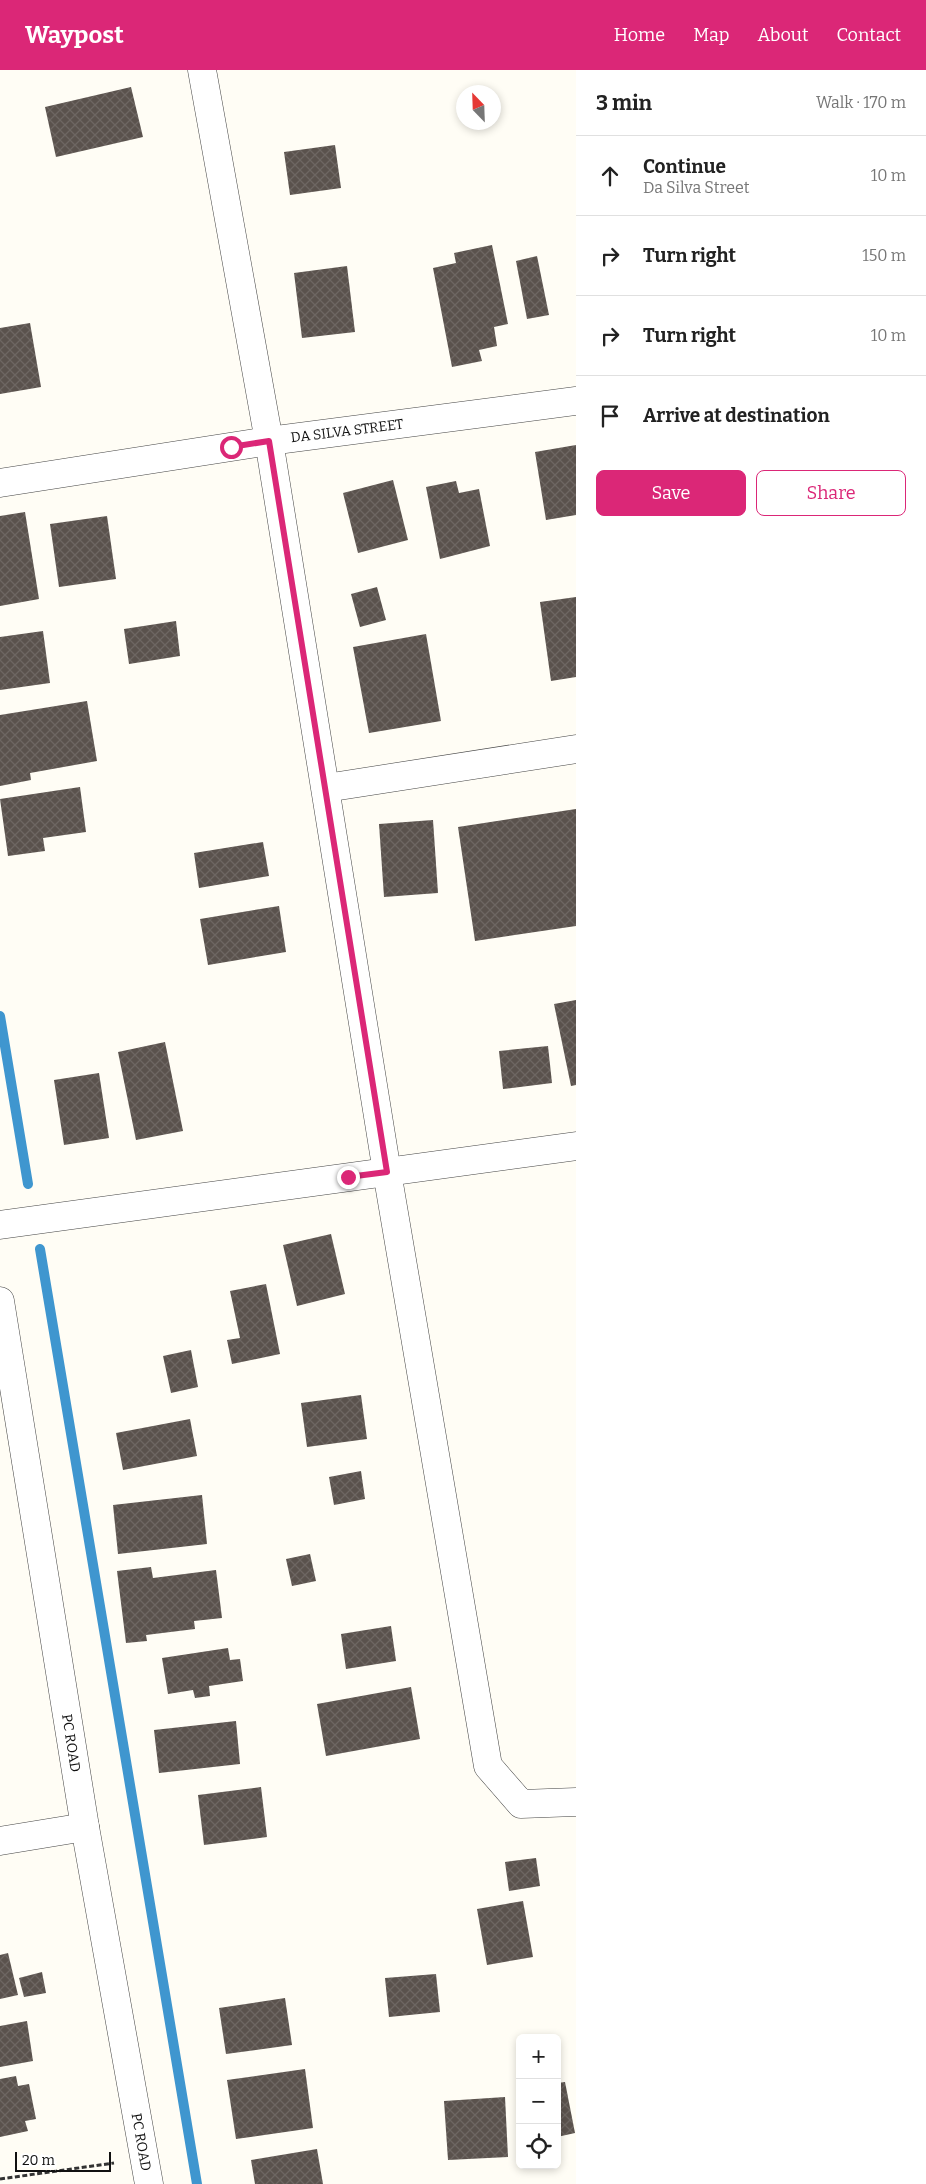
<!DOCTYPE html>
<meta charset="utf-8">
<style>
:root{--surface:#fff;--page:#f2f2f2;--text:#222;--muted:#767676;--line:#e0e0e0;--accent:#db2777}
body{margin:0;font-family:Bitter,serif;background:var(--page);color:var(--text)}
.controls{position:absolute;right:15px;bottom:15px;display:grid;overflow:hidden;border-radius:8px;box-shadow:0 2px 8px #0003}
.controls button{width:45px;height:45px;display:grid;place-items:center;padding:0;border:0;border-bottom:1px solid var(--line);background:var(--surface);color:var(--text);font:25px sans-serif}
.compass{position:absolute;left:456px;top:15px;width:45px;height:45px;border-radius:50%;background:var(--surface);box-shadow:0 2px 8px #0003;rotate:337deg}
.scale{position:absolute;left:15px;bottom:12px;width:96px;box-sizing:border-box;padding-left:5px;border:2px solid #111;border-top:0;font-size:14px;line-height:18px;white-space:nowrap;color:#111;-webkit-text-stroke:4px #fff;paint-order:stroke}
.stop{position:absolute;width:15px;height:15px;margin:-11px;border:4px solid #db2777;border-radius:50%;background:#fff}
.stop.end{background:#db2777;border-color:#fff;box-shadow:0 1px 5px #0008}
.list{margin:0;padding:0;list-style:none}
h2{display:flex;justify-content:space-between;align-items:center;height:65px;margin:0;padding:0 20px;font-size:21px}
h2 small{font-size:16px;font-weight:400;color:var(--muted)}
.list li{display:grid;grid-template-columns:32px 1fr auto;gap:15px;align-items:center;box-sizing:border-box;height:80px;padding:0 20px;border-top:1px solid var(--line)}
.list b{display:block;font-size:19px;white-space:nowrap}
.list p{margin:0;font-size:16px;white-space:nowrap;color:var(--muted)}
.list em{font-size:16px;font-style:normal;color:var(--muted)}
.actions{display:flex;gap:10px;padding:15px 20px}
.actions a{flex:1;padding:11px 0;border:1px solid var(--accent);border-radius:8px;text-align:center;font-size:18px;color:var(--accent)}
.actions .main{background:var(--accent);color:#fff}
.icon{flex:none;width:28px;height:28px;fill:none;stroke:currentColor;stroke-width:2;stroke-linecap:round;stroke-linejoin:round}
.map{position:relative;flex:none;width:576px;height:2114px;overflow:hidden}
header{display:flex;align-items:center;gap:30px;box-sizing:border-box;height:70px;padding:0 25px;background:var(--accent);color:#fff}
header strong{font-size:24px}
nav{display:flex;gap:28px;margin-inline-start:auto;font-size:18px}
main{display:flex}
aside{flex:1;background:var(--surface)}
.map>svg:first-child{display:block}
</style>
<header>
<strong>Waypost</strong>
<nav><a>Home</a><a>Map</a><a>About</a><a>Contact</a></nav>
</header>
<main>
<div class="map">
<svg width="576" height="2114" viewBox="0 0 576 2114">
<defs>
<pattern id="building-cross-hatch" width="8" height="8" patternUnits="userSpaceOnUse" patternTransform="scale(1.25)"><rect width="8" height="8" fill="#5a524d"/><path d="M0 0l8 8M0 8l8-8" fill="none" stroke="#6d6662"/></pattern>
</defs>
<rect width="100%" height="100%" fill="#fffdf5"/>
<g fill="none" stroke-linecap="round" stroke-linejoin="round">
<g stroke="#3f96cf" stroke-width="10">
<polyline points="0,946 28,1114"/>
<polyline points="40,1179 197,2114"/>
</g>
</g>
<g fill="url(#building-cross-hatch)">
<polygon points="131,17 143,67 56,87 45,37"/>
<polygon points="335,75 341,118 290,125 284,82"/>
<polygon points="492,175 508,254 494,257 497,276 479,280 482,291 452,297 433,198 456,193 454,183"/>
<polygon points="537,186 549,245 527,249 516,191"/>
<polygon points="347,196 355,262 302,268 294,203"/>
<polygon points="30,253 41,317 0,324 0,258"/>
<polygon points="576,375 576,445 546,450 535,382"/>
<polygon points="393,410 408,470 358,483 343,423"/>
<polygon points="456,411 459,423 479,419 490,476 440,489 426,417"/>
<polygon points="25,442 39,529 0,536 0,446"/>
<polygon points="107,446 116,509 59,517 50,454"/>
<polygon points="377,517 386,550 360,557 351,524"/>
<polygon points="576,527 576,607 551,611 540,532"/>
<polygon points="176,551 180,586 129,594 124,559"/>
<polygon points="43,561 50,613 0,620 0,567"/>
<polygon points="426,564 441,651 369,663 353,577"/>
<polygon points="87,631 97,691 30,703 31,710 0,716 0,645"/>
<polygon points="80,717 86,762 43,768 45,781 8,786 0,729"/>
<polygon points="576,739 576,856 475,871 458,757"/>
<polygon points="433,750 438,823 384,827 379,754"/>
<polygon points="263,772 269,806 199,818 194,783"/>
<polygon points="279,836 286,882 208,895 200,849"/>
<polygon points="576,930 576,1015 571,1016 554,934"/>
<polygon points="165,972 183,1061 136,1070 118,982"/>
<polygon points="548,976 552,1013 503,1019 499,981"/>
<polygon points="99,1003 109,1068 64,1075 54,1010"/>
<polygon points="331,1164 345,1224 297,1236 283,1175"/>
<polygon points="266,1214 280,1284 232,1294 227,1270 240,1268 230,1221"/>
<polygon points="191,1280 198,1317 171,1323 163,1286"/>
<polygon points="361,1325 367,1369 307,1377 301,1333"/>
<polygon points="190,1349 197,1386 123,1400 116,1363"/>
<polygon points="361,1401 365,1429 334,1435 329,1407"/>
<polygon points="202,1425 207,1474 118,1484 113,1435"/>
<polygon points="310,1484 316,1511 292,1516 286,1489"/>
<polygon points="151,1497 153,1508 216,1500 222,1548 194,1551 195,1559 146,1565 147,1571 126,1573 117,1501"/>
<polygon points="391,1556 396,1591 346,1599 341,1564"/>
<polygon points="228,1578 230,1590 240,1589 243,1611 209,1616 210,1626 195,1628 193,1620 168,1624 162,1588"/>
<polygon points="411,1617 420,1669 326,1686 317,1634"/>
<polygon points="236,1651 240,1694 159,1703 154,1660"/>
<polygon points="261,1717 267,1767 204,1775 198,1725"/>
<polygon points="536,1788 540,1816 509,1821 505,1792"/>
<polygon points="523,1831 533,1887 487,1895 477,1839"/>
<polygon points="8,1883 18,1925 0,1929 0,1885"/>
<polygon points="42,1902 46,1923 24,1927 19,1908"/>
<polygon points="436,1904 440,1942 389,1947 385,1908"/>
<polygon points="285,1928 292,1975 226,1984 219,1938"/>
<polygon points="27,1951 33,1991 0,1997 0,1956"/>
<polygon points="305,1999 313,2058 236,2069 227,2010"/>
<polygon points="16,2006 18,2016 29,2014 36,2049 25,2051 28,2061 0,2067 0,2009"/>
<polygon points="565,2012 575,2063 557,2067 557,2013"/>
<polygon points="505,2027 508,2087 448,2090 444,2031"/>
<polygon points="317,2079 323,2114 255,2114 251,2090"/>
</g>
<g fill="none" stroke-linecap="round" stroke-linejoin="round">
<g stroke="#444" stroke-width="29">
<g id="minor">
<polyline points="202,0 269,371 387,1102 488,1696 521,1734 576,1732"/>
<polyline points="0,413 269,371 576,331"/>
<polyline points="326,718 576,679"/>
<polyline points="0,1155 576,1076"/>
<polyline points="0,1231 85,1757 149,2114"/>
<polyline points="0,1771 85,1757"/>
</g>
</g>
<polyline stroke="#333" stroke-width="3" stroke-dasharray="5 2.5" stroke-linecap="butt" points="0,2109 114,2093"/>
<use href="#minor" stroke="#fff" stroke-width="28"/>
</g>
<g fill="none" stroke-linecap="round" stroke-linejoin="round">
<polyline stroke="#db2777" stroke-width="6" points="231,377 269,371 387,1102 348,1107"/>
</g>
<g text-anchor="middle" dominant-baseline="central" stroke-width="5" stroke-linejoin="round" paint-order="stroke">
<g font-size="14" fill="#111" stroke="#fff">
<text transform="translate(347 361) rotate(-7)">DA SILVA STREET</text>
<text transform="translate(71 1673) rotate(81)">PC ROAD</text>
<text transform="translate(141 2072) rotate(80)">PC ROAD</text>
</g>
</g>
</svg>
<div class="controls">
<button>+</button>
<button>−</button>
<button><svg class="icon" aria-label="locate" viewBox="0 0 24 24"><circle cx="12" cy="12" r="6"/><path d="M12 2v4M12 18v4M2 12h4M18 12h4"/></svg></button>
</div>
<svg class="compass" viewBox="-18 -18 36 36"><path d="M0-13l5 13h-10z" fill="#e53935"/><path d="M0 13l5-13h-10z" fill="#767676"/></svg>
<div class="scale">20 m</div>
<div class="stop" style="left:231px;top:377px"></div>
<div class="stop end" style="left:348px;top:1107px"></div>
</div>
<aside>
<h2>3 min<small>Walk · 170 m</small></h2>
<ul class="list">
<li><svg class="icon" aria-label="ahead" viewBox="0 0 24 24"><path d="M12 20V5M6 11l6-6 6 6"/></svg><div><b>Continue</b><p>Da Silva Street</p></div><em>10 m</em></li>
<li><svg class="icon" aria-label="right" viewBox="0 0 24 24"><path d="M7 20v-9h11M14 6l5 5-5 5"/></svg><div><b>Turn right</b></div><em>150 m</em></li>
<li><svg class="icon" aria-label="right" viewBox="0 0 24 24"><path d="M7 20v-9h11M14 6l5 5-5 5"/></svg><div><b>Turn right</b></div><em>10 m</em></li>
<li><svg class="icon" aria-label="arrive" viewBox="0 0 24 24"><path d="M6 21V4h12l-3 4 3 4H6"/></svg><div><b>Arrive at destination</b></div></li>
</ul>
<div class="actions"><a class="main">Save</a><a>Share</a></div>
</aside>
</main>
